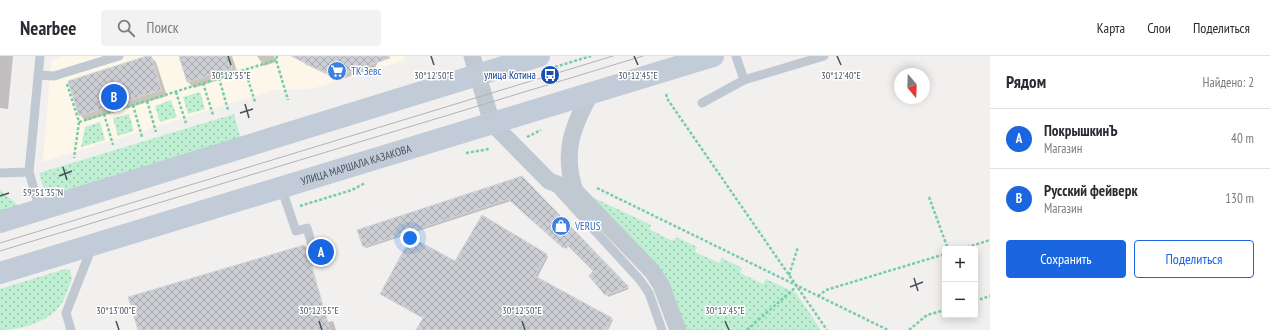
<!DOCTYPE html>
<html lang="ru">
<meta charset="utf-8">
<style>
:root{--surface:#fff;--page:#f2f2f3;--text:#2b2b33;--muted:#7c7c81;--line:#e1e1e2;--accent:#1a66e1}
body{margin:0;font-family:"PT Sans Narrow",sans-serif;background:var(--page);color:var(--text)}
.controls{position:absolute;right:12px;bottom:12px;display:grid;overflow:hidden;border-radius:4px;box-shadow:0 2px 10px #0003}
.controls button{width:36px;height:36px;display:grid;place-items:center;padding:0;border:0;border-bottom:1px solid var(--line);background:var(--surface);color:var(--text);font:20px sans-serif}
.compass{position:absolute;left:894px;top:12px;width:36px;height:36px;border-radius:50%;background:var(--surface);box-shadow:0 2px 10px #0003;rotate:161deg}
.you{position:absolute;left:410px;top:182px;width:14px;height:14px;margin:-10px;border:3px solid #fff;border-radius:50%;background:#1a73e8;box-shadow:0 0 0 6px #1a73e833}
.badge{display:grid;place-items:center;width:26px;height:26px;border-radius:50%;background:var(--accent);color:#fff;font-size:13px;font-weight:700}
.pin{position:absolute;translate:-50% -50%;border:2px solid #fff;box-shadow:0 1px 4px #0006}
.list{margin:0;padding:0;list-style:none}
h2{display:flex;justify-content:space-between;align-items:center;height:52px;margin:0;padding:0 16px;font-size:17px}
h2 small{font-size:13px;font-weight:400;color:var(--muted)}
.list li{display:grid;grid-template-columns:26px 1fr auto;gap:12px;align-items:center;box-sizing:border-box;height:60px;padding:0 16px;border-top:1px solid var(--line)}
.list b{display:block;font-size:15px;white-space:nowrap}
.list p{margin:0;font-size:13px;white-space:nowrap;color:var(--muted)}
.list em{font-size:13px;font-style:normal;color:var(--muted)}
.actions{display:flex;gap:8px;padding:12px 16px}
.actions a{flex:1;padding:9px 0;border:1px solid var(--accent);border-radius:4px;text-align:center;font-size:14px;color:var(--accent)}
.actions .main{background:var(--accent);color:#fff}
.icon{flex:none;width:22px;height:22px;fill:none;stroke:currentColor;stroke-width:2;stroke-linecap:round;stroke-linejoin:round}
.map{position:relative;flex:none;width:990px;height:274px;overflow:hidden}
header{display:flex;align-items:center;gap:24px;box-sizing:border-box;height:56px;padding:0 20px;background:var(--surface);border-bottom:1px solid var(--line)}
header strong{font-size:19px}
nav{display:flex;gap:22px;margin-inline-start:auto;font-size:14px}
.search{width:280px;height:36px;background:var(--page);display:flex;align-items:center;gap:10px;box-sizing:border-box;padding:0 14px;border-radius:4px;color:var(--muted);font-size:15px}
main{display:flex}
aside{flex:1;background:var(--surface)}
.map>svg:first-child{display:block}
</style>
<header>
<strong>Nearbee</strong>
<div class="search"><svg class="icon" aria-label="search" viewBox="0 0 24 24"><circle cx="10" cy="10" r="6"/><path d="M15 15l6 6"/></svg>Поиск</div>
<nav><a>Карта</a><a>Слои</a><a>Поделиться</a></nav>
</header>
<main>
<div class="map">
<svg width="990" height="274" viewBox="0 0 990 274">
<defs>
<pattern id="grass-dots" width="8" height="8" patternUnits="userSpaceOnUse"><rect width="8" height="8" fill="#beefd3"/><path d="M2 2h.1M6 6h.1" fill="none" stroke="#9cc4ae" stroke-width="1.8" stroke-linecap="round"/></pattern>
<pattern id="building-cross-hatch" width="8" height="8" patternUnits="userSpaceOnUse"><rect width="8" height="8" fill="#ccced4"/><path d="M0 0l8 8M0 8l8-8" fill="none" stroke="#a7aaaf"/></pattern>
</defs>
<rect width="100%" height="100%" fill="#f2efef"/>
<polygon fill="#fcf7e9" points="62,0 405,0 405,4 311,33 274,34 43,106 51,4"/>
<g fill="url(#grass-dots)">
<polygon points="200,36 205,53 188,58 183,41"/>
<polygon points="171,44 177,61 160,66 155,50"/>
<polygon points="129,58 134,75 118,80 113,62"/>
<polygon points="234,58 241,84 47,143 39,117"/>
<polygon points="100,66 105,84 81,91 85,71"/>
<polygon points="0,134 20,151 0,157"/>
<polygon points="588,139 651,169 649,173 673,185 676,181 697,191 695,196 719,207 722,202 742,212 740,217 763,228 766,223 796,237 821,274 686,274"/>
<path d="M65,213L70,214L72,223C68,232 65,244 59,251C46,267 20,274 0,274V233Z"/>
</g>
<g fill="#0003">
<polygon points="0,0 13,0 8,53 0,52"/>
<polygon points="150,0 156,6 167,40 86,65 80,59"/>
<polygon points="180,0 232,0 238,18 194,32 188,26"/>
<polygon points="257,0 274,0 276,6 264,10"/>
<polygon points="300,0 381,0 375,12 339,24 305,8"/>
<polygon points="522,121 629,233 608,241 595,215 569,189 566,193 511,145 366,192 364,190"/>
<polygon points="482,160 546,199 548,201 537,222 611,262 613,264 608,274 417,274"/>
<polygon points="328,185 335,203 312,210 328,266 333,265 336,274 139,274 308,195 314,196"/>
</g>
<g fill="url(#building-cross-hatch)" stroke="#d3d5db">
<polygon points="147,0 151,0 161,34 79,60 68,25"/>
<polygon points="179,0 228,0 232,12 187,26"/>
<polygon points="291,0 389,0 390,2 334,21"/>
<polygon points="522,120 629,231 605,239 589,220 593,215 566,188 563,192 508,143 363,191 357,174"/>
<polygon points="482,159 547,198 535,220 612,262 606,274 416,274 423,262 380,238 411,181 455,205"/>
<polygon points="328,183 334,201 311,209 330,274 138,274 128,241 304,189 308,194 313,195 318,191 318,187"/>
</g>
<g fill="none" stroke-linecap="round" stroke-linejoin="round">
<g stroke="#76cda6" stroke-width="2.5" stroke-dasharray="3 2" stroke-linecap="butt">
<polyline points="277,0 276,4 288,44"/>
<polyline points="555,11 591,0"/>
<polyline points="245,14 255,46"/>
<polyline points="219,22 228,54"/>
<polyline points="203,27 213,59"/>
<polyline points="67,28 79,66 74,102"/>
<polyline points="176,36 186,67"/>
<polyline points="666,38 668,44 827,274"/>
<polyline points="147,45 156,76"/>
<polyline points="133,49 142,81"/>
<polyline points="104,58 113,89"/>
<polyline points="79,66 276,4"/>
<polyline points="527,81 541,74"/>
<polyline points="466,97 489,93"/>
<polyline points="597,132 888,274"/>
<polyline points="929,141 948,193"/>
<polyline points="300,150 352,134 365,127"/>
<polyline points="962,193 990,184"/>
<polyline points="789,219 798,191"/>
<polyline points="818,240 826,234 945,198"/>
<polyline points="975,245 990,240"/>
<polyline points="747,274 797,230"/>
<polyline points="909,274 927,259 945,254"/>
</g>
<g stroke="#c0c9d1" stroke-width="9">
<polyline points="40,0 29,116 40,154"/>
<polyline points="736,0 744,24"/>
<polyline points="38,19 54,20 119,0"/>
<polyline points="702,47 744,24 824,0"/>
<polyline points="0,117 29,116"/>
<polyline points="554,130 640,224 649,237 662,274"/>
<polyline points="281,131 296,175 307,172 312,189"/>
<polyline points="71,274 66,257 92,191"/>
</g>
<g stroke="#c0c9d1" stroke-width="17">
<polyline points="472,0 492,67 549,125 575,135"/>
<path d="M591,37C572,71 562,97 575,135L652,215L661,229L678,274"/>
</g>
<g stroke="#c2cbd8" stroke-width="22">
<polyline points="0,166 539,0"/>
<path id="s1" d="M0,217L713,0"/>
</g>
<g stroke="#b1b4b9" stroke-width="1">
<polyline points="0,187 613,0"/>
<polyline points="0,195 643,0"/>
</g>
</g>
<path fill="none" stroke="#47515c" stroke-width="1.5" d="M228,0L231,9M431,0L434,9M634,0L638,9M837,0L841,9M245,48L249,62M240,57L253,53M63,111L67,124M59,120L72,115M0,140L9,137M914,222L918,235M910,231L923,226M116,265L119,274M319,265L322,274M522,265L525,274M725,265L729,274"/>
<defs>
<g id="supermarket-disc" transform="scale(1)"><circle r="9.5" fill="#3f7fe0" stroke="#fff"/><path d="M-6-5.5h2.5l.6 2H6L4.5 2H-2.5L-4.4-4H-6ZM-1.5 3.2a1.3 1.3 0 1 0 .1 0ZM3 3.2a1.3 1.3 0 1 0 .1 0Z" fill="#fff"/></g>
<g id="bus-disc" transform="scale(1)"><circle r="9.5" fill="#1a4fb4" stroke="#fff"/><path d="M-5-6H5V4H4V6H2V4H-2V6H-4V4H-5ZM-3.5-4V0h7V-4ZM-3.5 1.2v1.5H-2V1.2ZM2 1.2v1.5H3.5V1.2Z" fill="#fff"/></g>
<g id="shop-disc" transform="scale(1)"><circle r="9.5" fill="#3f7fe0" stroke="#fff"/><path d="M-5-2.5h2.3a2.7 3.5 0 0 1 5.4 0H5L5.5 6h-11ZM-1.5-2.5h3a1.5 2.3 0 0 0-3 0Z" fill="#fff"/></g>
</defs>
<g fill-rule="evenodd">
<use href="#supermarket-disc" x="337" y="15"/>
<use href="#bus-disc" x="550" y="19"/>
<use href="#shop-disc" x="561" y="170"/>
</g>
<g text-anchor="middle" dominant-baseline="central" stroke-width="3" stroke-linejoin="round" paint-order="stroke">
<g font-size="11" fill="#366cbe" stroke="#fff" text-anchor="start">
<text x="351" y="15">ТК Зевс</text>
<text x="575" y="170">VERUS</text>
</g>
<g font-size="11" fill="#164399" stroke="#fff" text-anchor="end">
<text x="536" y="19">улица Котина</text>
</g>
<g font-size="11" fill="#47515c" stroke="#fff">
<text stroke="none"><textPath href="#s1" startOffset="372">УЛИЦА МАРШАЛА КАЗАКОВА</textPath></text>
</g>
</g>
<g font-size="10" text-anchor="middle" fill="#47515c" stroke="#fff" stroke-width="3" stroke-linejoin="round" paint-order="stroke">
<text x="231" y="23">30°12'55"E</text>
<text x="434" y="23">30°12'50"E</text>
<text x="638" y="23">30°12'45"E</text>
<text x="841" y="23">30°12'40"E</text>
<text x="43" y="140">59°51'35"N</text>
<text x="116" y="258">30°13'00"E</text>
<text x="319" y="258">30°12'55"E</text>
<text x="522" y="258">30°12'50"E</text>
<text x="725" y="258">30°12'45"E</text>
</g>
</svg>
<div class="controls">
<button>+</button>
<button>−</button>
</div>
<svg class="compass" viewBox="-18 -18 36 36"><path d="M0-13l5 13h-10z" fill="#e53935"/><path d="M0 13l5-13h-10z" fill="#7c7c81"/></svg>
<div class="you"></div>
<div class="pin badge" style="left:321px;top:196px">A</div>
<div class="pin badge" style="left:114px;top:41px">B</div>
</div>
<aside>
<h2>Рядом<small>Найдено: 2</small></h2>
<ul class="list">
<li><span class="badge">A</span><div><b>ПокрышкинЪ</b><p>Магазин</p></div><em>40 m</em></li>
<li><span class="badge">B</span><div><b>Русский фейверк</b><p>Магазин</p></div><em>130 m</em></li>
</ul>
<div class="actions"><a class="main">Сохранить</a><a>Поделиться</a></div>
</aside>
</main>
